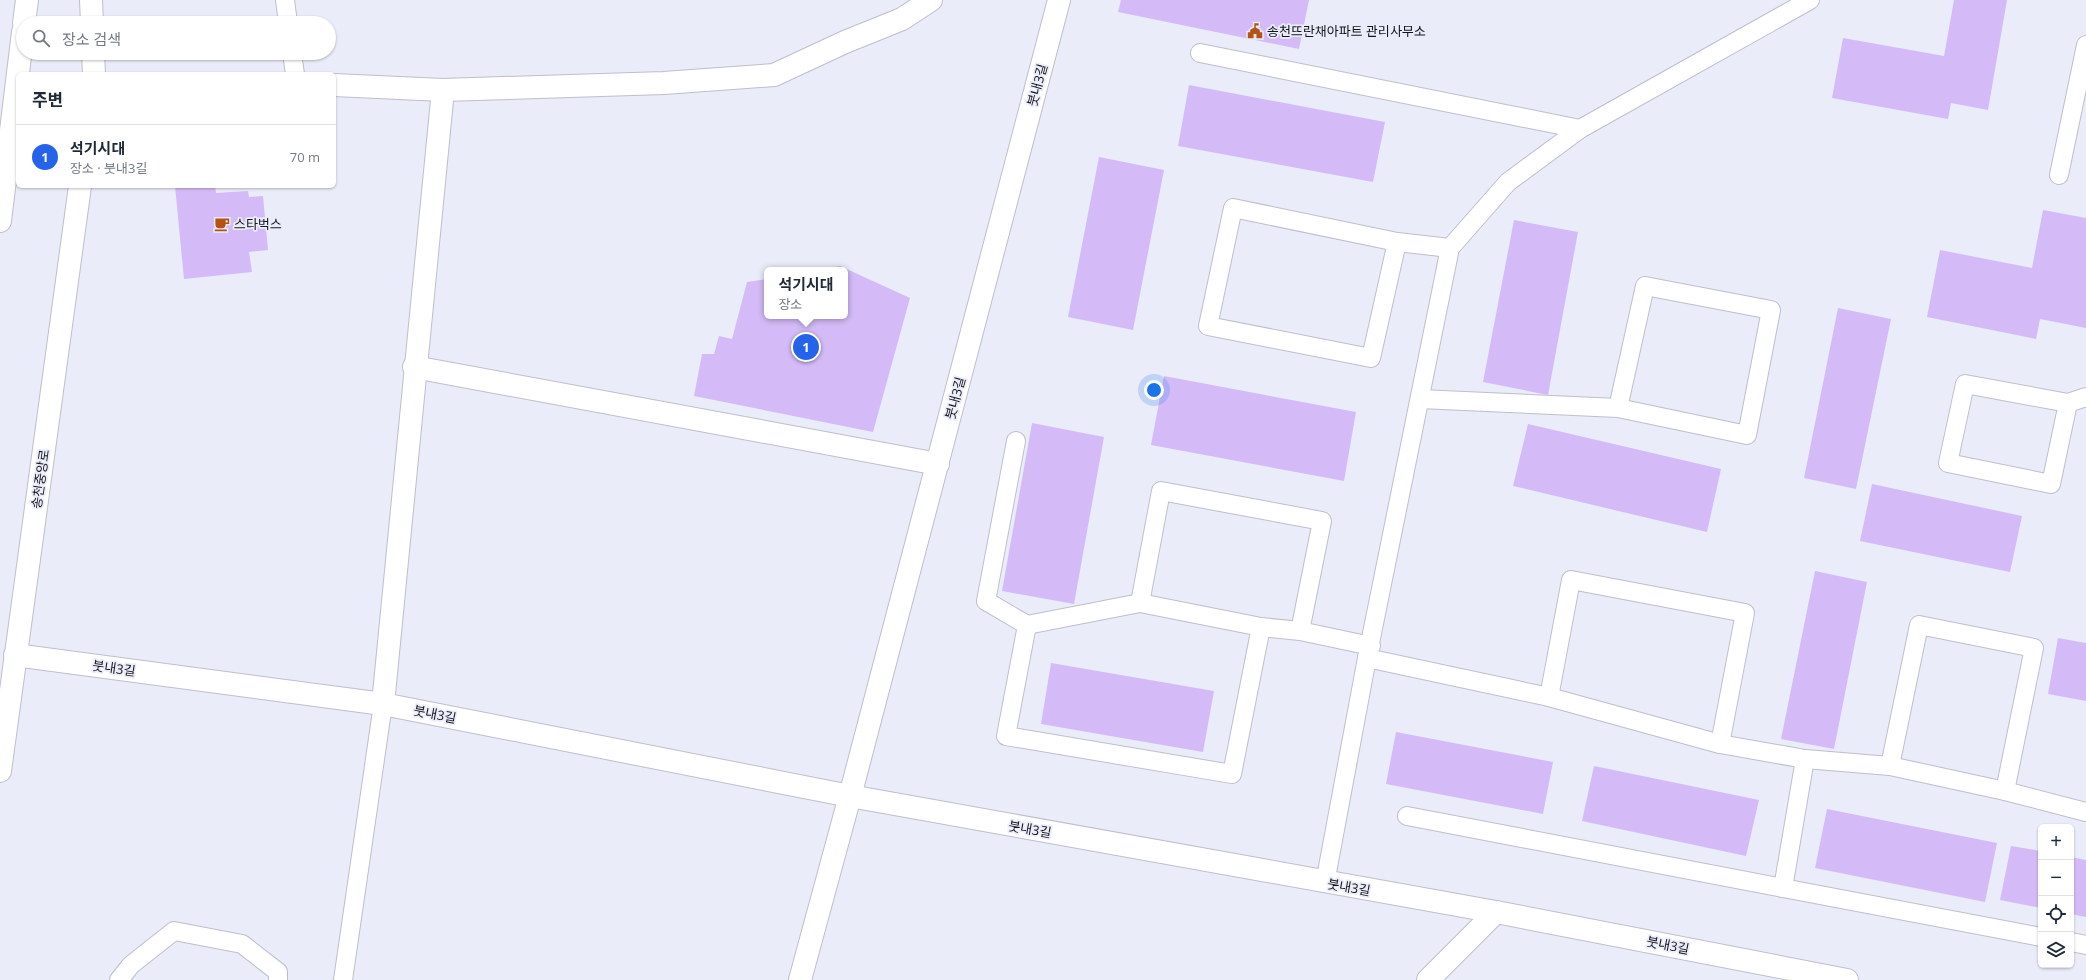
<!DOCTYPE html>
<html lang="ko">
<meta charset="utf-8">
<style>
:root{--surface:#fff;--page:#f2f2f3;--text:#1f2937;--muted:#747a83;--line:#e0e1e3;--accent:#2563eb}
body{margin:0;font-family:"Open Sans","Noto Sans KR",sans-serif;background:var(--page);color:var(--text)}
.controls{position:absolute;right:12px;bottom:12px;display:grid;overflow:hidden;border-radius:6px;box-shadow:0 1px 3px #0004}
.controls button{width:36px;height:36px;display:grid;place-items:center;padding:0;border:0;border-bottom:1px solid var(--line);background:var(--surface);color:var(--text);font:20px sans-serif}
.you{position:absolute;left:1154px;top:390px;width:14px;height:14px;margin:-10px;border:3px solid #fff;border-radius:50%;background:#1a73e8;box-shadow:0 0 0 6px #1a73e833}
.badge{display:grid;place-items:center;width:26px;height:26px;border-radius:50%;background:var(--accent);color:#fff;font-size:13px;font-weight:700}
.pin{position:absolute;translate:-50% -50%;border:2px solid #fff;box-shadow:0 1px 4px #0006}
.popup{position:absolute;left:764px;top:267px;width:84px;height:52px;box-sizing:border-box;display:grid;place-content:center;border-radius:6px;background:var(--surface);filter:drop-shadow(0 1px 3px #0005);font-size:13px;white-space:nowrap;color:var(--muted)}
.popup b{font-size:15px;color:var(--text)}
.popup::after{content:'';position:absolute;left:50%;top:100%;margin-left:-8px;border:8px solid transparent;border-top-color:var(--surface)}
.list{margin:0;padding:0;list-style:none}
h2{display:flex;justify-content:space-between;align-items:center;height:52px;margin:0;padding:0 16px;font-size:17px}
h2 small{font-size:13px;font-weight:400;color:var(--muted)}
.list li{display:grid;grid-template-columns:26px 1fr auto;gap:12px;align-items:center;box-sizing:border-box;height:64px;padding:0 16px;border-top:1px solid var(--line)}
.list b{display:block;font-size:15px;white-space:nowrap}
.list p{margin:0;font-size:13px;white-space:nowrap;color:var(--muted)}
.list em{font-size:13px;font-style:normal;color:var(--muted)}
.icon{flex:none;width:22px;height:22px;fill:none;stroke:currentColor;stroke-width:2;stroke-linecap:round;stroke-linejoin:round}
.map{position:relative;flex:none;width:2086px;height:980px;overflow:hidden}
.search{position:absolute;background:var(--surface);box-shadow:0 1px 3px #0004;left:16px;top:16px;width:320px;height:44px;display:flex;align-items:center;gap:10px;box-sizing:border-box;padding:0 14px;border-radius:22px;color:var(--muted);font-size:15px}
.panel{position:absolute;background:var(--surface);box-shadow:0 1px 3px #0004;left:16px;top:72px;width:320px;height:116px;border-radius:6px}
.map>svg:first-child{display:block}
</style>
<div class="map">
<svg width="2086" height="980" viewBox="0 0 2086 980">
<rect width="100%" height="100%" fill="#eaecf9"/>
<g fill="#d4bbf8">
<polygon points="1121,0 1309,0 1299,49 1118,12"/>
<polygon points="1954,0 2007,0 1988,110 1951,103 1948,119 1832,98 1843,38 1944,56"/>
<polygon points="1189,85 1385,122 1373,182 1178,146"/>
<polygon points="1099,157 1164,170 1133,330 1068,317"/>
<polygon points="175,186 215,186 216,193 248,191 249,197 263,196 268,250 249,252 252,272 184,279"/>
<polygon points="2043,210 2086,218 2086,328 2040,319 2036,339 1927,317 1940,250 2032,268"/>
<polygon points="1514,220 1578,232 1548,395 1483,382"/>
<polygon points="840,266 910,298 873,432 694,396 702,354 714,354 719,336 732,339 747,282 767,279 767,316 845,316 845,270 822,270"/>
<polygon points="1838,308 1891,319 1856,489 1804,478"/>
<polygon points="1164,376 1356,412 1344,481 1151,445"/>
<polygon points="1032,423 1104,437 1074,604 1002,591"/>
<polygon points="1528,424 1721,469 1707,532 1513,486"/>
<polygon points="1872,484 2022,516 2010,572 1860,541"/>
<polygon points="1815,571 1867,582 1834,749 1781,739"/>
<polygon points="2058,638 2086,643 2086,701 2048,694"/>
<polygon points="1051,663 1214,691 1203,752 1041,724"/>
<polygon points="1396,732 1553,762 1543,814 1386,784"/>
<polygon points="1594,766 1759,800 1746,856 1582,821"/>
<polygon points="1827,809 1997,843 1985,902 1815,868"/>
<polygon points="2011,846 2041,851 2041,908 2000,900"/>
<polygon points="2071,857 2086,860 2086,917 2071,914"/>
</g>
<g fill="none" stroke-linecap="round" stroke-linejoin="round">
<g stroke="#bdbfcb" stroke-width="20">
<g id="lane">
<polyline points="285,0 288,23"/>
<polyline points="292,53 295,74"/>
<polyline points="1200,53 1580,129"/>
<polyline points="2059,175 2086,45"/>
<polyline points="1397,242 1371,358 1208,326 1233,208 1397,242 1450,248"/>
<polyline points="1420,399 1618,408 1747,435 1771,310 1645,286 1618,408"/>
<polyline points="2068,403 2051,484 1948,463 1965,384 2068,403 2086,397"/>
<polyline points="1016,441 986,601 1027,625"/>
<polyline points="1140,603 1027,625 1006,736 1232,774 1261,627"/>
<polyline points="1300,631 1322,521 1161,491 1140,603 1261,627 1300,631 1371,646"/>
<polyline points="1367,658 1549,697 1720,744 1805,759 1890,766 2005,791 2086,812"/>
<polyline points="1549,697 1571,580 1745,613 1720,744"/>
<polyline points="1890,766 1919,625 2034,648 2005,791"/>
<polyline points="1407,816 1783,888 1805,759"/>
<polyline points="1325,883 1367,658 1450,248 1508,182 1580,129 1810,0"/>
<polyline points="1783,888 2041,937"/>
<polyline points="2071,942 2086,945"/>
<polyline points="119,980 131,965 174,931 242,944 278,972 278,980"/>
<polyline points="343,980 383,704"/>
</g>
</g>
<g stroke="#bdbfcb" stroke-width="24">
<g id="street">
<polyline points="334,85 443,90 664,83 774,75 845,42 902,19 931,0"/>
<polyline points="414,367 938,464"/>
<polyline points="15,655 383,704 850,796 1496,912 1847,980"/>
<polyline points="383,704 443,90"/>
<polyline points="800,980 850,796 1059,0"/>
<polyline points="1428,980 1496,912"/>
</g>
</g>
<g stroke="#bdbfcb" stroke-width="24">
<g id="secondary">
<polyline points="91,0 92,23"/>
<polyline points="24,23 27,0"/>
<polyline points="93,53 94,74"/>
<polyline points="0,221 23,32"/>
<polyline points="0,771 80,186"/>
</g>
</g>
<use href="#lane" stroke="#fff" stroke-width="18"/>
<use href="#street" stroke="#fff" stroke-width="22"/>
<use href="#secondary" stroke="#fff" stroke-width="22"/>
</g>
<defs>
<g id="civic-bare" transform="scale(1.2)"><path d="M-.6-6.5H3V-4.5H.6V-3L4-1V1h2V6H-6V1h2V-1L-.6-3ZM-1.2 2.5V6h2.4V2.5Z" fill="#b45312" stroke="#eaecf9" stroke-width="2.5" paint-order="stroke"/></g>
<g id="cafe-bare" transform="scale(1.2)"><path d="M-5.5-4.5H6V0H3Q3 3.5 0 3.5H-2.5Q-5.5 3.5-5.5 0ZM3-3.2v2h1.7v-2ZM-6 4.5H4V6H-6Z" fill="#b45312" stroke="#eaecf9" stroke-width="2.5" paint-order="stroke"/></g>
</defs>
<g fill-rule="evenodd">
<use href="#civic-bare" x="1255" y="31"/>
<use href="#cafe-bare" x="222" y="224"/>
</g>
<g text-anchor="middle" dominant-baseline="central" stroke-width="3.5" stroke-linejoin="round" paint-order="stroke">
<g font-size="13" fill="#141519" stroke="#eaecf9" text-anchor="start">
<text x="1267" y="31">송천뜨란채아파트 관리사무소</text>
<text x="234" y="224">스타벅스</text>
</g>
<g font-size="13" fill="#141519" stroke="#eaecf9">
<text transform="translate(1037 85) rotate(-75)">붓내3길</text>
<text transform="translate(955 398) rotate(-75)">붓내3길</text>
<text transform="translate(40 479) rotate(-82)">송천중앙로</text>
<text transform="translate(114 668) rotate(8)">붓내3길</text>
<text transform="translate(435 714) rotate(11)">붓내3길</text>
<text transform="translate(1030 829) rotate(10)">붓내3길</text>
<text transform="translate(1349 887) rotate(10)">붓내3길</text>
<text transform="translate(1668 945) rotate(11)">붓내3길</text>
</g>
</g>
</svg>
<div class="controls">
<button>+</button>
<button>−</button>
<button><svg class="icon" aria-label="locate" viewBox="0 0 24 24"><circle cx="12" cy="12" r="6"/><path d="M12 2v4M12 18v4M2 12h4M18 12h4"/></svg></button>
<button><svg class="icon" aria-label="layers" viewBox="0 0 24 24"><path d="M12 4l9 5-9 5-9-5zM3 14l9 5 9-5"/></svg></button>
</div>
<div class="you"></div>
<div class="pin badge" style="left:806px;top:347px">1</div>
<div class="popup"><b>석기시대</b>장소</div>
<div class="search"><svg class="icon" aria-label="search" viewBox="0 0 24 24"><circle cx="10" cy="10" r="6"/><path d="M15 15l6 6"/></svg>장소 검색</div>
<section class="panel">
<h2>주변<small></small></h2>
<ul class="list">
<li><span class="badge">1</span><div><b>석기시대</b><p>장소 · 붓내3길</p></div><em>70 m</em></li>
</ul>
</section>
</div>
